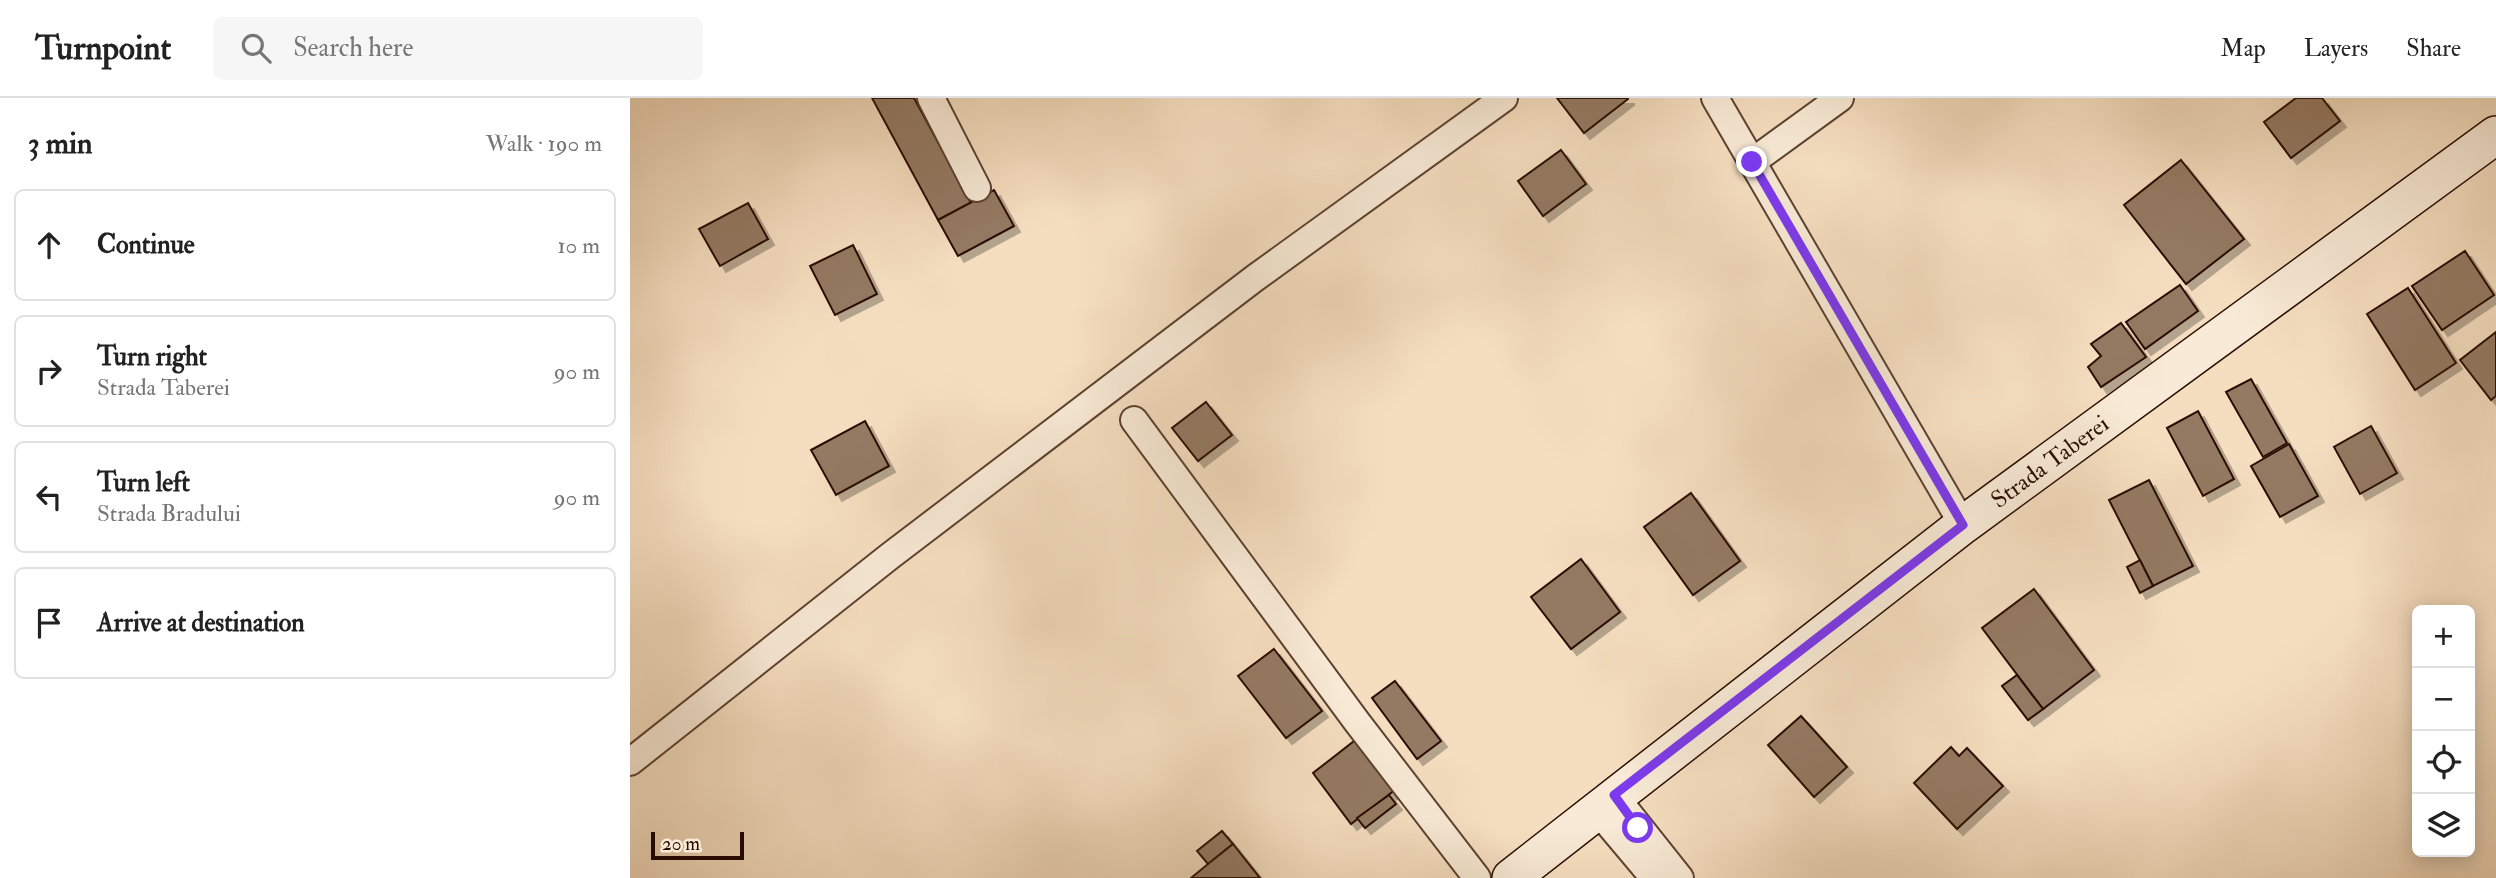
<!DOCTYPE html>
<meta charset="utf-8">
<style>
:root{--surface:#fff;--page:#f6f6f6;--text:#222;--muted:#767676;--line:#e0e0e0}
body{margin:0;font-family:"IM FELL Double Pica",serif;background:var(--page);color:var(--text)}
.controls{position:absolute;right:21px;bottom:21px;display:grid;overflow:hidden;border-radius:10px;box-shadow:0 4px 18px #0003}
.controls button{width:63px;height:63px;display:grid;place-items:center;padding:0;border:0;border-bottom:2px solid var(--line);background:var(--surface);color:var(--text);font:35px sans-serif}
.scale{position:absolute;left:21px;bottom:18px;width:93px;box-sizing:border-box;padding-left:7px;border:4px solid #2a0d00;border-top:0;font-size:19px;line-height:24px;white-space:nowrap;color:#2a0d00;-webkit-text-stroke:5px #f8ead6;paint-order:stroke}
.stop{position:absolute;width:21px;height:21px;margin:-16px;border:5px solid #7c3aed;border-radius:50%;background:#fff}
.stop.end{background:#7c3aed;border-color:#fff;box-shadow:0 2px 7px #0008}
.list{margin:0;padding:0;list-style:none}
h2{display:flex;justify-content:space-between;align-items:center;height:91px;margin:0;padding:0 28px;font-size:30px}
h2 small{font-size:23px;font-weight:400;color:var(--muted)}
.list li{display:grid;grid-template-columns:46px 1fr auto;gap:21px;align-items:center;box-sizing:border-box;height:112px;margin:0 14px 14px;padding:0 14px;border:2px solid var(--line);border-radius:10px}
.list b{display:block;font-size:26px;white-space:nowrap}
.list p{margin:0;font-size:23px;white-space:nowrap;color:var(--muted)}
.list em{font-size:23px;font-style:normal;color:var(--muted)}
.icon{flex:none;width:38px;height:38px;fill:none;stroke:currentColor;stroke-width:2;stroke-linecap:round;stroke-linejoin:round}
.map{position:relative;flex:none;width:1866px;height:780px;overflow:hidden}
header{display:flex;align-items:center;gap:42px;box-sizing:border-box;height:98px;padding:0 35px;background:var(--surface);border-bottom:2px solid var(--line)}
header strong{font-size:33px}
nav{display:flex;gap:38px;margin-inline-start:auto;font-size:24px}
.search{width:490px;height:63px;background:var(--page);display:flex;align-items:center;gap:18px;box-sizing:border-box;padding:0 24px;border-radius:10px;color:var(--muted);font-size:26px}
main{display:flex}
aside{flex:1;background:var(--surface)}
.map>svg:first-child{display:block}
</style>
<header>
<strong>Turnpoint</strong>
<div class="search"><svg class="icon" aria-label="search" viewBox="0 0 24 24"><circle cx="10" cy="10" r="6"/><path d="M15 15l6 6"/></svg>Search here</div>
<nav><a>Map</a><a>Layers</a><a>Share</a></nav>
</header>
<main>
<aside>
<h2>3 min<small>Walk · 190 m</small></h2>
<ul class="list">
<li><svg class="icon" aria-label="ahead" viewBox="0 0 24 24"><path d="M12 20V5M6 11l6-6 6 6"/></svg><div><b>Continue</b></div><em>10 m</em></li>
<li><svg class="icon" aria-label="right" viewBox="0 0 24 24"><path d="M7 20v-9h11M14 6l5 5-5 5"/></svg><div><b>Turn right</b><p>Strada Taberei</p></div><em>90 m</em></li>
<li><svg class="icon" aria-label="left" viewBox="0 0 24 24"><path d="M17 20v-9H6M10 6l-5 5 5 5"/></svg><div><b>Turn left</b><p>Strada Bradului</p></div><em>90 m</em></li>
<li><svg class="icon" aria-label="arrive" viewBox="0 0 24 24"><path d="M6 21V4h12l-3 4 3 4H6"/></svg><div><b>Arrive at destination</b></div></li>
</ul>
</aside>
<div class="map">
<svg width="1866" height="780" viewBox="0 0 1866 780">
<defs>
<filter id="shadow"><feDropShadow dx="6" dy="6" stdDeviation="0" flood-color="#0004"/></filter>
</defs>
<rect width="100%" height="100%" fill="#f5dec0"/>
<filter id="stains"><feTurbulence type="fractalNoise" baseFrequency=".00286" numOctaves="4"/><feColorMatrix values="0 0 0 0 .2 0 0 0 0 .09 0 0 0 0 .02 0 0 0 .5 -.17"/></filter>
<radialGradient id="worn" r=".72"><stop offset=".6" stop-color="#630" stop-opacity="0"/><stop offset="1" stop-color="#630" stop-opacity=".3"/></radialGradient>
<g fill="#947a64" stroke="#2a0d00" stroke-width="2" filter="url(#shadow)">
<polygon points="242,0 284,0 341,105 308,122"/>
<polygon points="927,0 998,0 998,1 954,35"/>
<polygon points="1666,0 1692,0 1710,23 1661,60 1634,24"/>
<polygon points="931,52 956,86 913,118 888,83"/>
<polygon points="1551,62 1614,141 1556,186 1494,107"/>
<polygon points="364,92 384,128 328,158 308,122"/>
<polygon points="118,105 138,141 90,168 69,131"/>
<polygon points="223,147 247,196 205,217 180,168"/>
<polygon points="1835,153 1864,197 1812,232 1782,188"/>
<polygon points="1550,187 1568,213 1515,251 1496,224"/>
<polygon points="1778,190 1826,265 1785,292 1737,216"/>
<polygon points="1491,225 1516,259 1471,289 1458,269 1471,258 1461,246"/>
<polygon points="1866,234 1866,298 1861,302 1830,262"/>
<polygon points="1621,281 1657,345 1633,359 1596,294"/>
<polygon points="576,304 602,337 568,363 542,330"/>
<polygon points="1568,313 1604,381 1573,398 1537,330"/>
<polygon points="235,323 259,368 206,397 181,352"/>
<polygon points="1741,328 1767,375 1730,396 1704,349"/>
<polygon points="1659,346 1688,398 1650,419 1621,368"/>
<polygon points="1519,382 1563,468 1523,488 1479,402"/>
<polygon points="1061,395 1110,463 1063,497 1014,429"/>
<polygon points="951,461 990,514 941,551 901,499"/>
<polygon points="1510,462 1523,488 1510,495 1497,469"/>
<polygon points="1404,491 1464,572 1413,611 1352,530"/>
<polygon points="644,551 692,613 656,640 608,578"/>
<polygon points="1387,577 1413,611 1398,622 1372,588"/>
<polygon points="765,583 811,643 787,661 742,600"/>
<polygon points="1171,618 1217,669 1184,699 1138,647"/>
<polygon points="728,640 766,691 721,726 683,675"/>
<polygon points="1321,649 1329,658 1337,650 1373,688 1327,731 1284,685"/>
<polygon points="759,697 766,706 735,730 727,720"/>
<polygon points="592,733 603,746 578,766 567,753"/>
<polygon points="603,746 630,780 561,780 578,766"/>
</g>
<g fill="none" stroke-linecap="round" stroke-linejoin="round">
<g stroke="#5d4130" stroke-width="30">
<g id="street">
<polyline points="301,0 347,90"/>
<polyline points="1085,0 1333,427"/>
<polyline points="1122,64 1210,0"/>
<polyline points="504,322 727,624 847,780"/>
<polyline points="0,664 260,458 625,180 874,0"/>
<polyline points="984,697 1050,780"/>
<polyline points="966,711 1024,780"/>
</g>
</g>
<g stroke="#2a0d00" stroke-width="40">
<g id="secondary">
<path id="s1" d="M881,780L1333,427L1866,37"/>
</g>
</g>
<use href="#street" stroke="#f8ead6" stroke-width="26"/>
<use href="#secondary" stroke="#f8ead6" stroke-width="37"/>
</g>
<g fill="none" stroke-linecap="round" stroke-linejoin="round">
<polyline stroke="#7c3aed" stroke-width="9" points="1008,730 984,697 1333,427 1122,64"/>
</g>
<g text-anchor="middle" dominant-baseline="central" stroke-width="5" stroke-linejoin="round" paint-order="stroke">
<g font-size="24" fill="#2a0d00" stroke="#f8ead6">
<text stroke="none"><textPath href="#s1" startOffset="681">Strada Taberei</textPath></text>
</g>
</g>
<rect width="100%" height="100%" filter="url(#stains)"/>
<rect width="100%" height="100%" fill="url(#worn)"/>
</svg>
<div class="controls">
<button>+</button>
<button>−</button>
<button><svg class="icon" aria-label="locate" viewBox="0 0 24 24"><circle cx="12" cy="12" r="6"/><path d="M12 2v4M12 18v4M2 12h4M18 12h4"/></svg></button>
<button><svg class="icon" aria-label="layers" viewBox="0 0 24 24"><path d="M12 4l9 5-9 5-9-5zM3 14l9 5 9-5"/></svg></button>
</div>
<div class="scale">20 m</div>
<div class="stop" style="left:1008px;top:730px"></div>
<div class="stop end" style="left:1122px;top:64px"></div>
</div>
</main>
